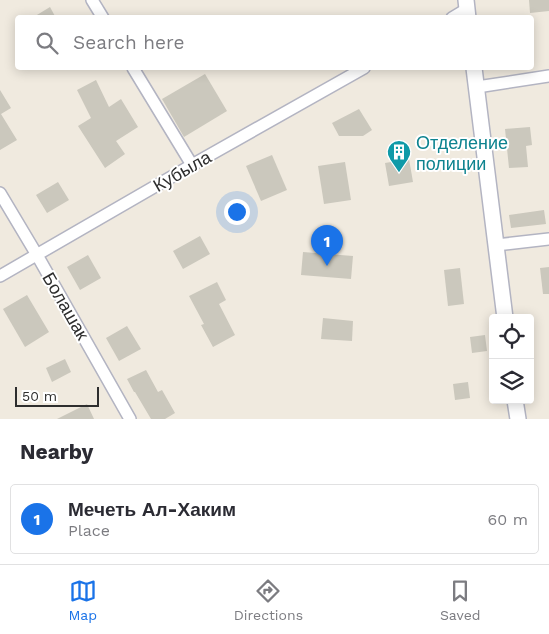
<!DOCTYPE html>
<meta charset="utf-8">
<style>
:root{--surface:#fff;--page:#f2f2f3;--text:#2b2b33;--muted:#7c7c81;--line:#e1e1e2;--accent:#1a73e8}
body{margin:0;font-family:"Work Sans",sans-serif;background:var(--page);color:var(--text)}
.controls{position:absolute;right:15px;bottom:15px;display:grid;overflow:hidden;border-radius:5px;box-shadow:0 2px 12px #0003}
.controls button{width:45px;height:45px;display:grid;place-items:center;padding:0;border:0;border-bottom:1px solid var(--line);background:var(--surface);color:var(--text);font:25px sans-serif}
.scale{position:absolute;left:15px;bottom:12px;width:84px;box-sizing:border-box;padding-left:5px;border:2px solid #2e2e2e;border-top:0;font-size:14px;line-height:18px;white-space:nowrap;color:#2e2e2e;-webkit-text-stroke:4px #fff;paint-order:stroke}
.you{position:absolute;left:236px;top:211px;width:18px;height:18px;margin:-12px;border:4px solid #fff;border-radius:50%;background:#1a73e8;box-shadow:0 0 0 8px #1a73e833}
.badge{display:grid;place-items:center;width:32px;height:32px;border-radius:50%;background:var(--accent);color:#fff;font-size:16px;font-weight:700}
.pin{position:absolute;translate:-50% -41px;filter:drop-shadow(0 1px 2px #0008)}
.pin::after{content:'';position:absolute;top:26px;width:18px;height:15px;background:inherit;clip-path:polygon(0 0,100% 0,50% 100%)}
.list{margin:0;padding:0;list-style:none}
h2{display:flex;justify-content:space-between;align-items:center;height:65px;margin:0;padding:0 20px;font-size:21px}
h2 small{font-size:16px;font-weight:400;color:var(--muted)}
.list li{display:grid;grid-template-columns:32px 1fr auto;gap:15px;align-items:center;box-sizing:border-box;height:70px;margin:0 10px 10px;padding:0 10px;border:1px solid var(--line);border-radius:5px}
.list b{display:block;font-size:19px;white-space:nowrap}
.list p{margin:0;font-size:16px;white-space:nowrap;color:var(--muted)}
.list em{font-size:16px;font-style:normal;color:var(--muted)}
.icon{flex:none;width:28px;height:28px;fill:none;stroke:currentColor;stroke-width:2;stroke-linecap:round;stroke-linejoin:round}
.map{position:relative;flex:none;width:549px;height:419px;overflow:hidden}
.search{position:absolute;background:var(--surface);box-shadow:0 2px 12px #0003;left:15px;right:15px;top:15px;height:55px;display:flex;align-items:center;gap:12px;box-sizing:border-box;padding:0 18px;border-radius:5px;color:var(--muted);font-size:19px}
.sheet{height:145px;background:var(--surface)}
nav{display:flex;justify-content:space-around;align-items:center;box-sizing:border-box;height:70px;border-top:1px solid var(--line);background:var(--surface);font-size:14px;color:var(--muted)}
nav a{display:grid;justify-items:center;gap:2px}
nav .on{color:var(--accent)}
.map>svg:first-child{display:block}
</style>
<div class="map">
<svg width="549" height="419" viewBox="0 0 549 419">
<rect width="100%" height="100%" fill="#f0eadf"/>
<g fill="#cbc8bd">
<polygon points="529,0 549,0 549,11 530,13"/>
<polygon points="50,7 56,18 32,18"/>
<polygon points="205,74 227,111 184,137 162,99"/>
<polygon points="96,80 109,107 121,99 138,127 116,141 125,154 105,168 78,126 91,118 77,90"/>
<polygon points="0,90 11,108 1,114 17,140 0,150"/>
<polygon points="359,109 372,130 363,136 339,136 332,123"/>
<polygon points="530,127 532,145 526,146 528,167 509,168 505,129"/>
<polygon points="272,155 287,190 261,201 246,166"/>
<polygon points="409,159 413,182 389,186 385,163"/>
<polygon points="345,162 351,200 324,204 318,166"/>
<polygon points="58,182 69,200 47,213 36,195"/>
<polygon points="544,210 546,224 511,228 509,215"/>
<polygon points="200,236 210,254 183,269 173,251"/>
<polygon points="303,252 353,256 351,279 301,275"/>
<polygon points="88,255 101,278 80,290 67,267"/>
<polygon points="549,267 549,294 543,294 540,268"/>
<polygon points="460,268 464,304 448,306 444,270"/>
<polygon points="217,282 226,300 219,304 235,335 213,347 201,325 204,324 189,296"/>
<polygon points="27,295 49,332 25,347 3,309"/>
<polygon points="323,318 353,321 352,341 321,339"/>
<polygon points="127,326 141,349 119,361 106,338"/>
<polygon points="485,335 487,351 472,353 470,337"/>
<polygon points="65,359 71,372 52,382 46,368"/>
<polygon points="146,370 158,392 162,390 175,413 165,419 151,419 135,392 134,392 127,379"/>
<polygon points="468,382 470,398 455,400 453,384"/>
<polygon points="87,404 94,419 57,419"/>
</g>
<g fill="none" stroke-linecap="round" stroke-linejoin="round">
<g stroke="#b3b4c2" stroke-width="14">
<g id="minor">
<polyline points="92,0 103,18"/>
<polyline points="452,18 467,9"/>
<polyline points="133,68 192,165"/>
<polyline points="477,87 549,76"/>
<polyline points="0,193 37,255 130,419"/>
<polyline points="496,245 549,239"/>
<polyline points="0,276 192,165 364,68"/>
</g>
</g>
<g stroke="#b3b4c2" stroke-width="18">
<g id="tertiary">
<polyline points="466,0 468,18"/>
<polyline points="474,68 505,318"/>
<polyline points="515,400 518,419"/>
</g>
</g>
<use href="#minor" stroke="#fff" stroke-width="11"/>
<use href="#tertiary" stroke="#fff" stroke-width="15"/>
</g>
<defs>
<g id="building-pin" transform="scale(1.25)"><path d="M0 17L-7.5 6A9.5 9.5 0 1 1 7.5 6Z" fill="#0f9aa8" stroke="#fff"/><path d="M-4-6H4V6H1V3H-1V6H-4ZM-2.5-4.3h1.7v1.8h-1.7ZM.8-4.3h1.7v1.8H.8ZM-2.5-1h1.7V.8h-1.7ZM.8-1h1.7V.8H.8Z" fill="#fff"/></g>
</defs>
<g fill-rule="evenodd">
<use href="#building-pin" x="399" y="152"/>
</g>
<g text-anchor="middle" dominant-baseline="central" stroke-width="4" stroke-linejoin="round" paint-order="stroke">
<g font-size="18" fill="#0d838f" stroke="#fff" text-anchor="start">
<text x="416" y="142">Отделение<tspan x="416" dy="21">полиции</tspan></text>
</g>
<g font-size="18" fill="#2e2e2e" stroke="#fff">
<text transform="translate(182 171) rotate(-30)">Кубыла</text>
<text transform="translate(66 306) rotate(60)">Болашак</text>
</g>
</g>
</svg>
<div class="controls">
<button><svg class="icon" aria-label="locate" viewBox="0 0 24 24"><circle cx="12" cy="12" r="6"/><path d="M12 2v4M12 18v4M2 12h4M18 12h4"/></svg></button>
<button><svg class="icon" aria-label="layers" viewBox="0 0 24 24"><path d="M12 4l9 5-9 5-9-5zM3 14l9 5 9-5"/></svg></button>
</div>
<div class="scale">50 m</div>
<div class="you"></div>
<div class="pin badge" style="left:327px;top:266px">1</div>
<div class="search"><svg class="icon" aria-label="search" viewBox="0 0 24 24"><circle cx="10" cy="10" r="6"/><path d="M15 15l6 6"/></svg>Search here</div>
</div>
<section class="sheet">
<h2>Nearby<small></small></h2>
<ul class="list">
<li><span class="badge">1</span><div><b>Мечеть Ал-Хаким</b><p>Place</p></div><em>60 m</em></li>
</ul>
</section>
<nav>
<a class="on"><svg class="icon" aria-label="map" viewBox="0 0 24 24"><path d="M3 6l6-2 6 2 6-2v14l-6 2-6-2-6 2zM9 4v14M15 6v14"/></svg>Map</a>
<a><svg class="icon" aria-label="directions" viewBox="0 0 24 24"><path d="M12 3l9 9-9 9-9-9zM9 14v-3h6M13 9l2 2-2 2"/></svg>Directions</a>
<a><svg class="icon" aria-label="saved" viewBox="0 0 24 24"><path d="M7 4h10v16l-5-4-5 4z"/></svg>Saved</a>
</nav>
